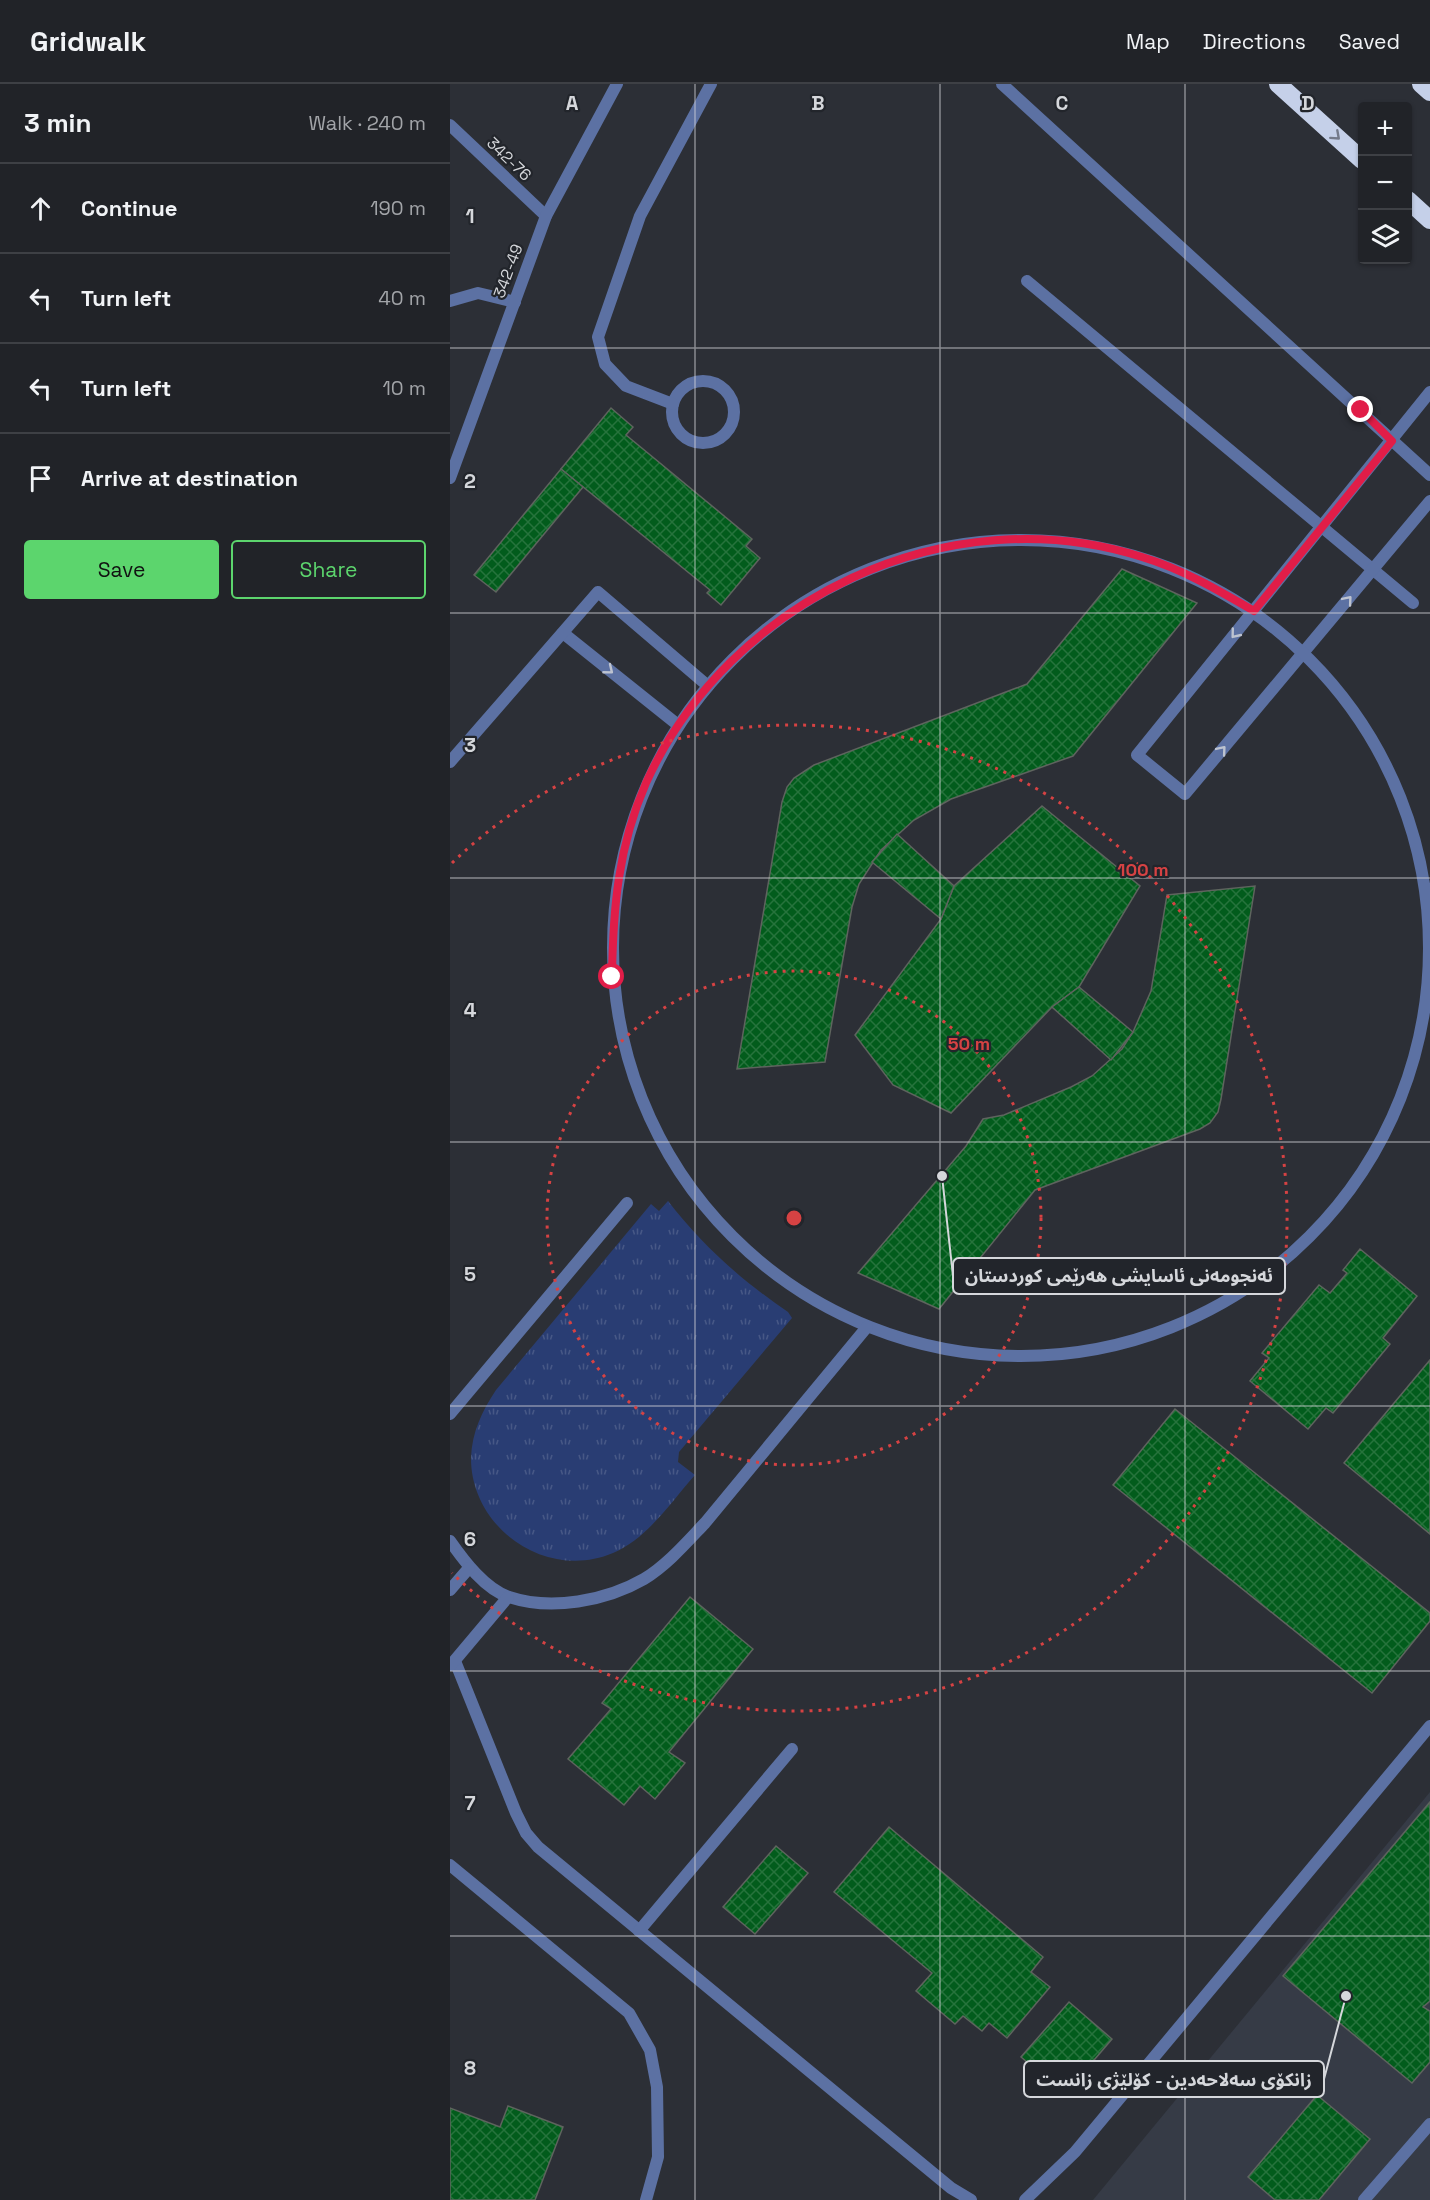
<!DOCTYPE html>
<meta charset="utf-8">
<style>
:root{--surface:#212328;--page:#2d2f34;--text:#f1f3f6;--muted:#a2a4a8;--line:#3e4045;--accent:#5cd56d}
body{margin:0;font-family:"Space Grotesk","Noto Sans Arabic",sans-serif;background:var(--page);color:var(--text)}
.controls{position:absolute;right:18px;top:18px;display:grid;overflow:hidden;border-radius:6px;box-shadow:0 2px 4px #0004}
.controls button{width:54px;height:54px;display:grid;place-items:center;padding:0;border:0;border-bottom:2px solid var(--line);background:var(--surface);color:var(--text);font:30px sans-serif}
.stop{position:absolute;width:18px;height:18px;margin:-14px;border:4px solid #e11d48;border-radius:50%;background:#fff}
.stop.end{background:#e11d48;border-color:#fff;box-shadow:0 2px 6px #0008}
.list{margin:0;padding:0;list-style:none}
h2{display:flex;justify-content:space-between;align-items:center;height:78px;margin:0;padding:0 24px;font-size:26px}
h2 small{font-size:20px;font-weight:400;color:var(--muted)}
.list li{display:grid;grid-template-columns:39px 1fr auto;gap:18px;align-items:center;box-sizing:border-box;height:90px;padding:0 24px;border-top:2px solid var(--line)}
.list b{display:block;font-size:22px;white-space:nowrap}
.list em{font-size:20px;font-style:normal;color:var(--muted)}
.actions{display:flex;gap:12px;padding:18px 24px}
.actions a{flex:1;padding:14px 0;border:2px solid var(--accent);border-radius:6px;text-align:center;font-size:21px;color:var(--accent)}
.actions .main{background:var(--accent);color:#111}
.icon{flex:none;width:33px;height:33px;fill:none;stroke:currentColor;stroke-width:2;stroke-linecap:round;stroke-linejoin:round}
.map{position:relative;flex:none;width:980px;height:2116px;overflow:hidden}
header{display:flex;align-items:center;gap:36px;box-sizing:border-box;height:84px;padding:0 30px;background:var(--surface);border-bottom:2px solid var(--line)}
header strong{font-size:28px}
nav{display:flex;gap:33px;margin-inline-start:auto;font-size:21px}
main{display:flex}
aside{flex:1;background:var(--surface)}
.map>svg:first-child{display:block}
</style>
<header>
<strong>Gridwalk</strong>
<nav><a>Map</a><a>Directions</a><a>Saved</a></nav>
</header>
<main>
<aside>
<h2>3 min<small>Walk · 240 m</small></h2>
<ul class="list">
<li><svg class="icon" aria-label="ahead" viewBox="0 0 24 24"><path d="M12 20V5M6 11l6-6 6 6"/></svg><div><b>Continue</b></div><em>190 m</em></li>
<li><svg class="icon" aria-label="left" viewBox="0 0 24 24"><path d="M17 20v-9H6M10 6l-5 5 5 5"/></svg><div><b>Turn left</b></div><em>40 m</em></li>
<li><svg class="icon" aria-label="left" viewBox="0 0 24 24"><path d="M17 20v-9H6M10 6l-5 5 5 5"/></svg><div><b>Turn left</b></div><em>10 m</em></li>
<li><svg class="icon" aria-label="arrive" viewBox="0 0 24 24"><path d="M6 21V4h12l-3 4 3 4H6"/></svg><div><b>Arrive at destination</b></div></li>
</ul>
<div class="actions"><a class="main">Save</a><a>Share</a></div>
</aside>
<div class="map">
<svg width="980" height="2116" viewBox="0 0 980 2116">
<defs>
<pattern id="grass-tufts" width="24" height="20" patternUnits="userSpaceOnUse" patternTransform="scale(1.5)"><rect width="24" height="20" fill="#293d73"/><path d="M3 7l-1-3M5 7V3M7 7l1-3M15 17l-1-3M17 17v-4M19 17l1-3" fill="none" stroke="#475886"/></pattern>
<pattern id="building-cross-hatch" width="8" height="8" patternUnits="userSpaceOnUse" patternTransform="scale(1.5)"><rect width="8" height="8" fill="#025c1c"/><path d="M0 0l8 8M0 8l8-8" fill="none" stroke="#26733c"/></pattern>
</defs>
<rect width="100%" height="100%" fill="#2c2f36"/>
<polygon fill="#363b46" points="980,1708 980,2116 643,2116"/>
<path fill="url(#grass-tufts)" d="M218,1117C253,1162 291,1196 338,1228L342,1234L229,1368L228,1378L245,1391C221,1418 197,1455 163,1469C97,1497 21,1445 21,1374C22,1348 32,1327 46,1306L201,1120L209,1127Z"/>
<g fill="url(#building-cross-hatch)" stroke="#5e645e" stroke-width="1.5">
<polygon points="161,324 183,343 176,351 302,455 296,462 310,474 271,521 257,509 260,506 111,385"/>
<polygon points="111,385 133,403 46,508 24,491"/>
<polygon points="672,485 747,519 623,672 501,715 464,736 431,766 409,800 402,823 375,978 287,985 332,718 337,703 344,694 364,681 577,600"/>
<polygon points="592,722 690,802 629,903 602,923 501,1029 443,1001 405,951 491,835 504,802"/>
<polygon points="447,750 504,802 491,835 422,778"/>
<polygon points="805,802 771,1015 768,1028 760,1039 750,1045 585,1106 489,1225 408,1189 516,1062 533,1035 554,1031 621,1003 642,992 672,965 683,948 701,907 717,811"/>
<polygon points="629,903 683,948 661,976 602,923"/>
<polygon points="910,1165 967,1212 933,1254 940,1260 883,1329 876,1324 858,1345 800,1297 819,1274 812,1269 869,1201 880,1209 897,1189 893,1186"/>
<polygon points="980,1276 980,1450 894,1379"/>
<polygon points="725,1325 980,1529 980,1537 922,1609 663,1401"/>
<polygon points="240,1513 303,1565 219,1668 235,1679 205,1715 190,1702 174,1721 118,1675 161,1625 152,1619"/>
<polygon points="980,1718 980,1917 973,1923 980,1927 980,1978 962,1999 833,1892"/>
<polygon points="439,1743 593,1873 581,1888 600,1903 557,1954 539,1939 532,1947 513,1932 505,1940 466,1907 482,1889 384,1808"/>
<polygon points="326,1762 358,1789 305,1850 273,1823"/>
<polygon points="619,1918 662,1955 615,2010 571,1973"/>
<polygon points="867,2011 920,2055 869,2116 825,2116 798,2093"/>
<polygon points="58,2022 113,2043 85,2116 0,2116 0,2024 50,2043"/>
</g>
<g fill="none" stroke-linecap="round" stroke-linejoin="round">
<g stroke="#5c71a3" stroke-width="12">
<polyline points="552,0 980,391"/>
<polyline points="577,197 963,519"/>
<polyline points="0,217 28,209 65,218"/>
<circle cx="253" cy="328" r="31"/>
<polyline points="980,308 687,671 735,710 980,417"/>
<polyline points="223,320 176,302 155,280 148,253 190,132 261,0"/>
<circle cx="571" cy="864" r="408"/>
<polyline points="113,549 228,641"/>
<polyline points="0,678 148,508 258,602"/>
<polyline points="0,1330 177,1119"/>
<path d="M0,1457C14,1477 35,1505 59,1513C101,1527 156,1517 194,1495C217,1481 236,1459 255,1439L417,1243"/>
<polyline points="0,1506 19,1484"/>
<polyline points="5,1577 66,1729 76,1749 88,1763 501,2104 521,2116"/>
<polyline points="1,1581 58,1513"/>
<polyline points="0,1781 179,1929 200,1966 207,2003 208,2073 196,2116"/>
<polyline points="189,1847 342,1665"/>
<polyline points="575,2116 625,2068 980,1642"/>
<polyline points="914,2116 980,2040"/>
</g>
<g stroke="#5c71a3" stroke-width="12">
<polyline points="0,41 96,132"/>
<polyline points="0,394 96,132 167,0"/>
</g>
<g stroke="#c5d0e9" stroke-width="18">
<polyline points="828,0 912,76"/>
<polyline points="971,0 980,8"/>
<polyline points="958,116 980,136"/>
</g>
</g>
<defs><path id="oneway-chevron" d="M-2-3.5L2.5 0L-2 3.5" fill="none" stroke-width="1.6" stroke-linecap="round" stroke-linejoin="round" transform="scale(1.5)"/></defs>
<use stroke="#747a8a" href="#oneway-chevron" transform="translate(886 52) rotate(42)"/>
<g stroke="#bdc3d0">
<use href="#oneway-chevron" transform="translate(898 516) rotate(-50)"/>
<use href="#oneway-chevron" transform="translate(785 550) rotate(129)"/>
<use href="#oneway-chevron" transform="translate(159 586) rotate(39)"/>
<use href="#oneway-chevron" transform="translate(772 666) rotate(-50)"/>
</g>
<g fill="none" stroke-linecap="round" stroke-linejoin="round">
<path stroke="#e11d48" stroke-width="8" d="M162,893C163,825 168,763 196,699C279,515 498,411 692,473C732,485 768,506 804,527L942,357L911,326"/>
</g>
<path fill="none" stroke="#d5d7db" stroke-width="1.5" stroke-opacity="0.55" d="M245,0V2116M490,0V2116M735,0V2116M0,264H980M0,529H980M0,794H980M0,1058H980M0,1322H980M0,1587H980M0,1852H980"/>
<g fill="none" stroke="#d64243" stroke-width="3" stroke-dasharray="3 6">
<circle cx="344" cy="1134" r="247"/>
<path d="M2 779A493 493 0 1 1 2 1489"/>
</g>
<g text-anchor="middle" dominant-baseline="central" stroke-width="4.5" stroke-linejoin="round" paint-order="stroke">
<g font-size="16" fill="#d5d7db" stroke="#22252b">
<text transform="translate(59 75) rotate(44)">342-76</text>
<text transform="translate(58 187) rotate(-70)">342-49</text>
</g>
</g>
<g font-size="20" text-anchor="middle" font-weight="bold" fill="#d5d7db" stroke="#22252b" stroke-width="4.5" stroke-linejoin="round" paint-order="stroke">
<text x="122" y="26">A</text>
<text x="368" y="26">B</text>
<text x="612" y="26">C</text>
<text x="858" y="26">D</text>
<text x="20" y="139">1</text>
<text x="20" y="404">2</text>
<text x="20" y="668">3</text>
<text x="20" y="933">4</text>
<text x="20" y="1197">5</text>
<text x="20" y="1462">6</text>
<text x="20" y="1726">7</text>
<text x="20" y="1991">8</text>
</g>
<circle cx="344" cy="1134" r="9" fill="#d64243" stroke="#22252b" stroke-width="3"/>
<g font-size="18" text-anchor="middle" font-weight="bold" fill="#d64243" stroke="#22252b" stroke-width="4.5" stroke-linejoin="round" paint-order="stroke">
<text x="693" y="792">100 m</text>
<text x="519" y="966">50 m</text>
</g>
<path fill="none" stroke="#d5d7db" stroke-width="2" d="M492 1092L503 1192M896 1912L874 1995"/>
<g fill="#d5d7db" stroke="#22252b" stroke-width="2">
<circle cx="492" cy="1092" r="6"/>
<circle cx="896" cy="1912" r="6"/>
</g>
<g fill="#22252b" stroke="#d5d7db" stroke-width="2">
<rect x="503" y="1174" width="332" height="36" rx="6"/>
<rect x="574" y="1977" width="300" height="36" rx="6"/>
</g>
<g font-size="18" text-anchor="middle" font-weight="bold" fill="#d5d7db">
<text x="669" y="1198">ئەنجومەنی ئاسایشی هەرێمی کوردستان</text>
<text x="724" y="2002">زانکۆی سەلاحەدین - کۆلێژی زانست</text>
</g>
</svg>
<div class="controls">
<button>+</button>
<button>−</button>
<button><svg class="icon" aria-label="layers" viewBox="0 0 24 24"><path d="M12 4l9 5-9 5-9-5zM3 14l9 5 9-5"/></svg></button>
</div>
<div class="stop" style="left:162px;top:893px"></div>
<div class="stop end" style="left:911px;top:326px"></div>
</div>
</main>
